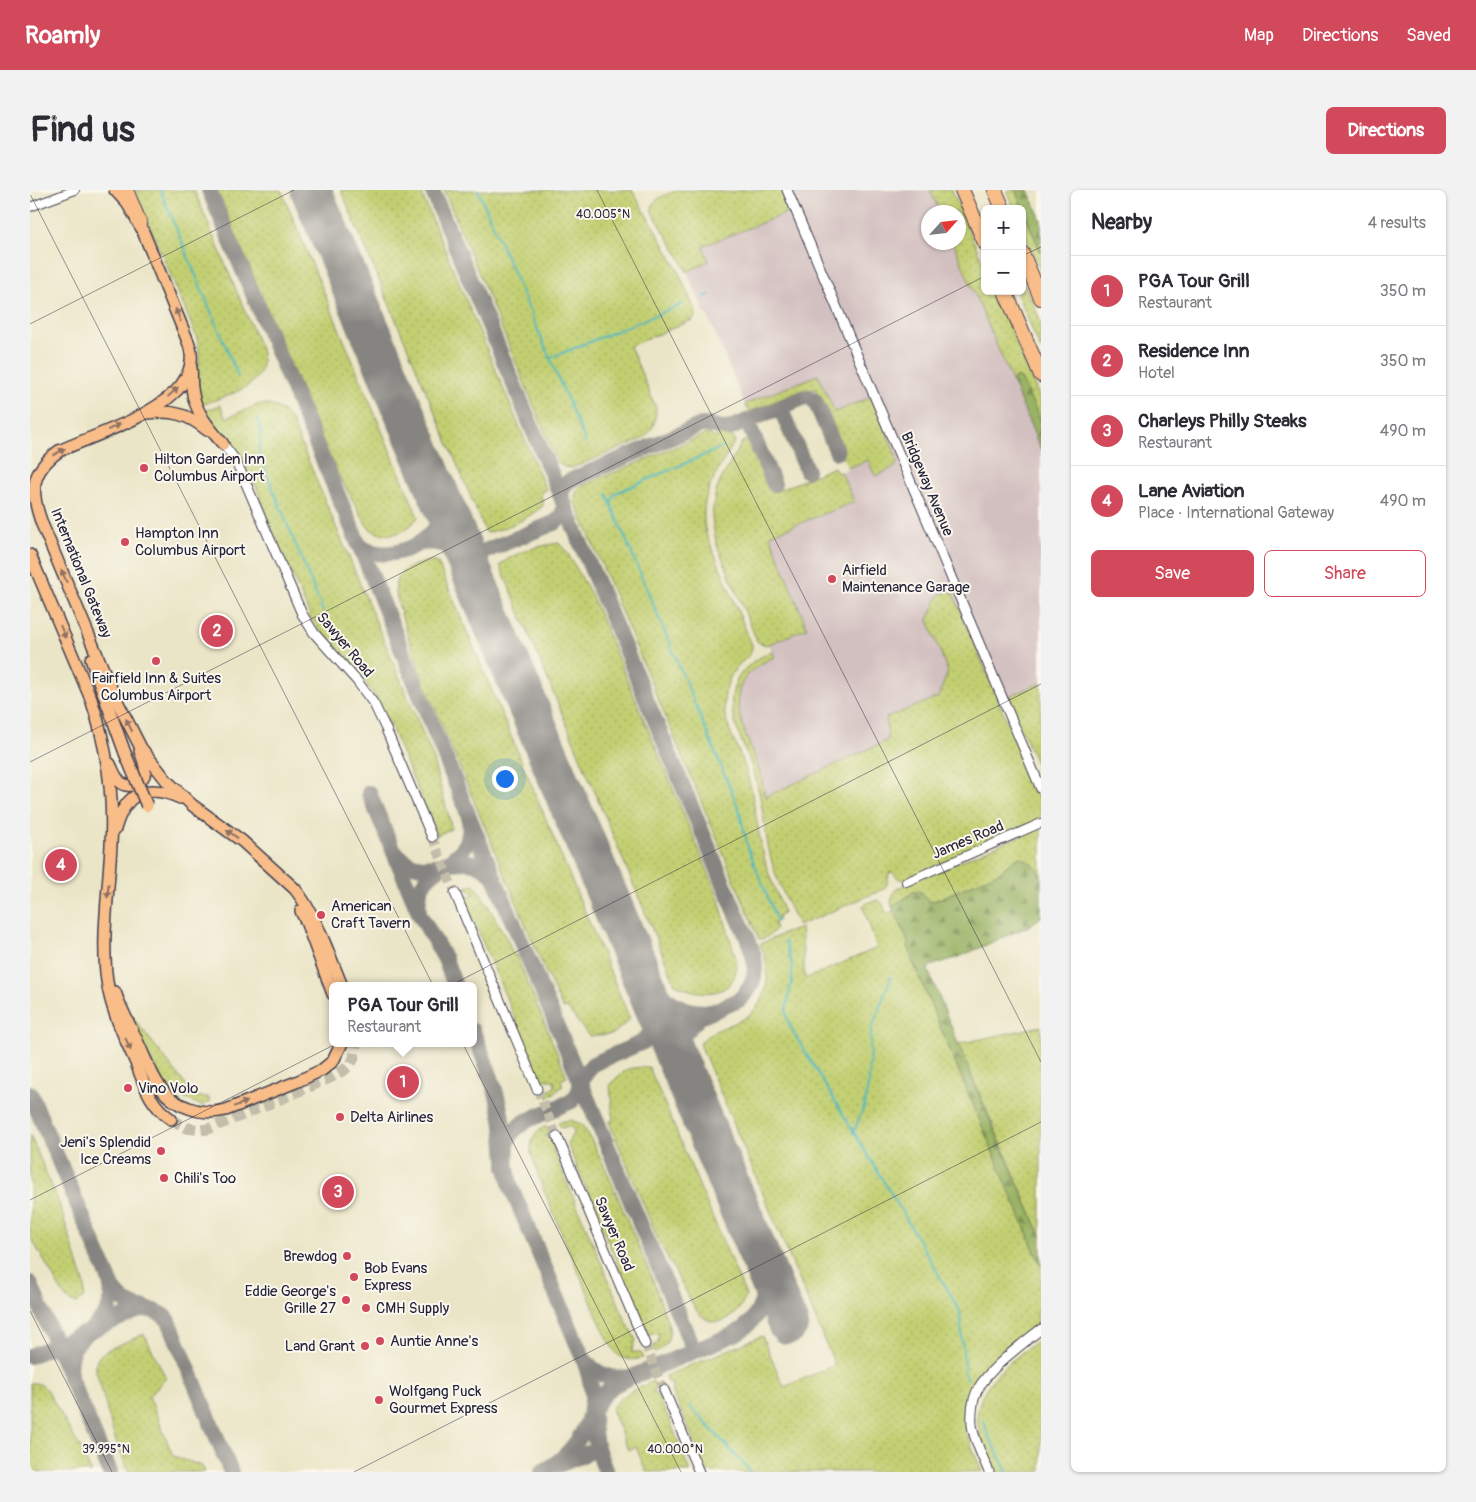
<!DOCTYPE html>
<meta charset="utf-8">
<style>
:root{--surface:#fff;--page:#f2f2f3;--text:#2b2b33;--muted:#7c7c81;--line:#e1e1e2;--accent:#d1495b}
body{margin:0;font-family:Pangolin,sans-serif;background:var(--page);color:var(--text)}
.controls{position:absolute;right:15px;top:15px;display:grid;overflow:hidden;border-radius:8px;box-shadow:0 1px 4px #0004}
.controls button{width:45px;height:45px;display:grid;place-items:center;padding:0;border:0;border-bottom:1px solid var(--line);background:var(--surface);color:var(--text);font:25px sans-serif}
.compass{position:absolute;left:891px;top:15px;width:45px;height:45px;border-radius:50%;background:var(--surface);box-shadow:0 1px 4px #0004;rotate:63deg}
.you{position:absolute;left:474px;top:588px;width:18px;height:18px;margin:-12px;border:4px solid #fff;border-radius:50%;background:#1a73e8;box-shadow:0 0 0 8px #1a73e833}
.badge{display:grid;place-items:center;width:32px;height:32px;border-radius:50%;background:var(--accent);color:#fff;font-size:16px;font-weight:700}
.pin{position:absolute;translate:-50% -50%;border:2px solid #fff;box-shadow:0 1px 5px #0006}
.popup{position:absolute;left:299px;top:792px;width:148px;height:65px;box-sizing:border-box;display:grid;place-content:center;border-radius:8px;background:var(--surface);filter:drop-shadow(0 1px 4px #0005);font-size:16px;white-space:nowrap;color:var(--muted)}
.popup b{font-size:19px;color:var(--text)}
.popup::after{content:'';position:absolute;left:50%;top:100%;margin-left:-10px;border:10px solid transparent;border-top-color:var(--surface)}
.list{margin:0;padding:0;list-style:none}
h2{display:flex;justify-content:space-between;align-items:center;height:65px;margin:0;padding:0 20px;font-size:21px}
h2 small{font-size:16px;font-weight:400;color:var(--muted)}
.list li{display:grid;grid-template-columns:32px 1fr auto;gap:15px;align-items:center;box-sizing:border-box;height:70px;padding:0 20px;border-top:1px solid var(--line)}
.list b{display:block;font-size:19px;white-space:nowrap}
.list p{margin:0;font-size:16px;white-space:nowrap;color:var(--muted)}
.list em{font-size:16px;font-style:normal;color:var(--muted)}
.actions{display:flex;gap:10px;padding:15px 20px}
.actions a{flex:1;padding:11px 0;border:1px solid var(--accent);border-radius:8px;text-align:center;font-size:18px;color:var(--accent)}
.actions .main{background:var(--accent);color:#fff}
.map{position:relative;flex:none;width:1011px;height:1282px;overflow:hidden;border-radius:8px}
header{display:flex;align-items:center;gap:30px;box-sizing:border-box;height:70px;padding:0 25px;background:var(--accent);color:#fff}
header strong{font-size:24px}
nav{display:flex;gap:28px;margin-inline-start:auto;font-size:18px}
.intro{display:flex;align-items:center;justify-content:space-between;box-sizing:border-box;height:120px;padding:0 30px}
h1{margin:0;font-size:35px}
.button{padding:12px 22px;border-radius:8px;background:var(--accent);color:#fff;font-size:18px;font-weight:700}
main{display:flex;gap:30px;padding:0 30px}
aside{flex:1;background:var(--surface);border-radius:8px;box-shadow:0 1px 4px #0004}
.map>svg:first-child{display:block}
</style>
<header>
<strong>Roamly</strong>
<nav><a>Map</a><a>Directions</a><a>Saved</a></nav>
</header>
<div class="intro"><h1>Find us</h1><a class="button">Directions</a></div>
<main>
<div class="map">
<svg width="1011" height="1282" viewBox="0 0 1011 1282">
<defs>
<pattern id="grass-dots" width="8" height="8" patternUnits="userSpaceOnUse" patternTransform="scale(1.25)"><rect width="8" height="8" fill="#c2cf71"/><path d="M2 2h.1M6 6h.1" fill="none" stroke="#a6b163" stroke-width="1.8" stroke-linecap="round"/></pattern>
<pattern id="forest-firs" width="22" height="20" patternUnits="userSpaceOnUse" patternTransform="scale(1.25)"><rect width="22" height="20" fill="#99b263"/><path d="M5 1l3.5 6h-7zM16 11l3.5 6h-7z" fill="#7c9053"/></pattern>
</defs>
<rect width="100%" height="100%" fill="#fbf7ec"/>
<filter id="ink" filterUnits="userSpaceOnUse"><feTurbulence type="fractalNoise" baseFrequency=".02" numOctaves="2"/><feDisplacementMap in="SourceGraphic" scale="10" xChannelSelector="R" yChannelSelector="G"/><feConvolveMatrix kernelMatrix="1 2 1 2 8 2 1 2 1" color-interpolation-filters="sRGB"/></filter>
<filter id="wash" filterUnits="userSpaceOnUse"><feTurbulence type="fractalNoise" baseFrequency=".0096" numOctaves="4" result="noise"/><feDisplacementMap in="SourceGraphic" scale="20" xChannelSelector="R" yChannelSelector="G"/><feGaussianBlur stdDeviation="1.12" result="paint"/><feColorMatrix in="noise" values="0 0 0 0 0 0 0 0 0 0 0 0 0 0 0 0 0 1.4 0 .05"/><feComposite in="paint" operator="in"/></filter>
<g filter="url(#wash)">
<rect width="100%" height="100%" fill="#ebe5c7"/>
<polygon fill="#d2bfbf" points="753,0 900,0 910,22 898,22 898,52 923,53 1011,260 1011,493 969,511 923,403 899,430 918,482 908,507 856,528 858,550 735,607 729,578 711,531 708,520 708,507 712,494 717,485 727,476 745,467 739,454 777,438 740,345 823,313 811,282 838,270 845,285 865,277 805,222 788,185 715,214 677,124 675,124 657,82 678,71 673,56 762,21"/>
<g fill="url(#grass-dots)" stroke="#727856">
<path d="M105,0H164L231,159C241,197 199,204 172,215L170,214C162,191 174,172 167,148Z"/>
<path d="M187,0H251L388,327C377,344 353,352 337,336L307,282L302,269H300Z"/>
<path d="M311,0H390L516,300L511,302L513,316C495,330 479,338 456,343Z"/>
<path d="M414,0H602L645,74L666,122V125L662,130L600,156L626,218C626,232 623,241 612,249L542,278L534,277L527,271Z"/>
<path d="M648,0C658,0 668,0 677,0C690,1 697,5 710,0H753L762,21L673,56L679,71L657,82L651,69L622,22C620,8 637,5 648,0Z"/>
<polygon points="900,0 922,0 955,78 955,101 964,101 1011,211 1011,231 991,189 986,188 982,191 923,53 928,52 928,22 910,22"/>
<polygon points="977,0 985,0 1011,63 1011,82 992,38 992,19 984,19"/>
<polygon points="992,89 1011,132 1011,160 986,101 992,101"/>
<path d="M788,185L805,222L841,207L866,265L867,274L865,277L845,286L838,270L818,278L785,198L726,224C720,222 717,220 715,214Z"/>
<path d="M235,214C247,216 255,221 262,232L405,572L404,574L420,631L421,639L407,645L358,530H357C351,517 344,505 336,493C318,471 297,452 281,428L236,325L226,295L222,293L205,261L174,224L175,221L190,215L196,228L227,215Z"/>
<path d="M696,242L702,245L705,250L704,253C687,283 667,307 676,343L722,455C723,466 711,471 705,479C698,489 694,502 694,515C695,538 709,558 716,580C725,610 727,641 735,671C739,688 748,704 753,721L752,725L749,726L748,731L744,733L746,739C741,744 736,749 729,749L544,309L547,300L552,296L676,244H680L684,248Z"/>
<polygon points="717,250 724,253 745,302 804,277 807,283 811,282 824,312 740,345 777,438 737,455 730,453 727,451 686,353 682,327 685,305 690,291 712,252"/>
<path d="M529,353L538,364L560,402L687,703L707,773C706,809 669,807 645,794L470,375C486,361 508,356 529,353Z"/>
<path d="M400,371L408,373L600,829L583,844L560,846L558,845L537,818L533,819L516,783L387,475H388C383,460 362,404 366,392C370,378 387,374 400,371Z"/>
<path d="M919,401L923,403L1011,612V629L1009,631L873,690L868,688L862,682L859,683L857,694L854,699L768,736C758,713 746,690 740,665C734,639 733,612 725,587C718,562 699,531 702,507C705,482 722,471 742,461L745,467C685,491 713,533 728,577C732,587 733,597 735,607L858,550L856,528L908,507L918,482L898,430L909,405Z"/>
<polygon points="1011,493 1011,584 977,507"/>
<polygon points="1011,637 1011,687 1006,677 984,669 970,682 904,711 898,711 890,701 885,701 862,717 861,712 863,705 866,699 895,686"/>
<polygon points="443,694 452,705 478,751 484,766 486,765 537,887 531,890 533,896 518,908 516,902 525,897 524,890 511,890 434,708 445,704 435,698"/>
<path d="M848,710L852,713L857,724L864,720L876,746L882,770L1011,1076V1118L1006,1122L1009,1134C971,1164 925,1190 938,1246C941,1258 948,1270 952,1282H675L670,1267L671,1266L644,1206L642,1204V1194L637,1192L635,1186L732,1146L754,1197L805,1175L670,854C678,840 699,837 713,829C740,814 742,779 730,754L755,743L771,738L775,789L847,758L833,716L839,712Z"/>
<path d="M98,821L162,903L168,907H178L180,912L172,916C162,911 149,908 141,900C126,888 108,841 98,821Z"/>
<polygon points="1011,836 1011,1046 928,854"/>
<path d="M619,877L716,1106C707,1129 684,1143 666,1120L630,1054L579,932L583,930L580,894C598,878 595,878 619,877Z"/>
<path d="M541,930L551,934L559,945L578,984L624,1093L638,1133C642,1146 637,1157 625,1163L623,1157L628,1152L629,1143L617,1145L537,953L545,941L539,936L531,938L528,932Z"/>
<path d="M516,936L519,943L515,946L524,953V962L596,1131L606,1150L601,1162H611L613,1168C605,1170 595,1171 588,1165C579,1156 564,1119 559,1106C539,1059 516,1012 501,963C500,950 505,942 516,936Z"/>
<path d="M0,945L29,1013L55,1096L54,1107C47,1117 39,1113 33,1104L0,1046Z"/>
<path d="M114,1144L136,1188L119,1206L143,1266L172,1276L175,1282H99L85,1249L66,1180C65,1170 69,1165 77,1160Z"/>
<path d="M1011,1148V1282H966C961,1270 954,1258 950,1246C937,1198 978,1174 1011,1148Z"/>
<path d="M623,1191L626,1197L623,1201L632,1211L631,1214L638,1226L660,1282H616L606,1257L598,1260L581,1219C594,1202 605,1200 623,1191Z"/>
<path d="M0,1193C8,1193 12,1194 17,1200L51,1259L61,1282H0Z"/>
</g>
<g fill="url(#forest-firs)" stroke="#5e6a4f">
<polygon points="985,0 998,0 1011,30 1011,63"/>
<polygon points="986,187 991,189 1011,231 1011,260 982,191"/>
<polygon points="992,667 1006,677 1011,687 1011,727 999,736 929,767 900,776 898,780 955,919 1011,1046 1011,1076 882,770 876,746 862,717 885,701 890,701 898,711 904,711 970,682 984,669"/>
</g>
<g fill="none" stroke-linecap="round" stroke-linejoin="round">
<g stroke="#49b8be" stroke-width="2">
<polyline points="130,0 208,186"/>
<polyline points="448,0 556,253"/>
<polyline points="673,107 679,105"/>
<polyline points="520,168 653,114"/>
<polyline points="227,228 231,240 229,265 293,421"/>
<polyline points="577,304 709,619 718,658 747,731"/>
<polyline points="581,312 586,303 693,257"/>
<polyline points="755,751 762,775 762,789 756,820 757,829 763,842 871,1020 930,1121 935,1186 937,1190"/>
<polyline points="823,943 834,917 839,890 841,841 861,787"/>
<polyline points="660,1216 721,1282"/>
<polyline points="954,1230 956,1240 977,1282"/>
</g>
<g stroke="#868481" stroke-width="16">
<polyline points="179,0 337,374 453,661 664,1161"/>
<path d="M402,0L707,725C720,755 739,783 709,810L563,874L557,881L551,893L548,903L542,911L496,931L484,940L477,952L476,977"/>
<polyline points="750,217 777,281"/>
<polyline points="717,231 744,294"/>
<path d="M533,312C530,303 532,297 539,291L671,235H678L698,239L775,207H779L785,211L807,262"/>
<path d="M328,354C349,374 393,360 406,336C413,324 410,311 406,298"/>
<path d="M387,354C404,350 417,355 433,361C438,363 443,365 448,364L524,333C531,329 533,323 535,315"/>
<path d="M444,387C441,375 443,368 455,362"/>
<polyline points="339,603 390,725 415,769 425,796"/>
<path d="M364,660C394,701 432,649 463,686"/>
<path d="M389,720C382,668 447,681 439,629"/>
<path d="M606,773C623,799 644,824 679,822"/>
<path d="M443,841C454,870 467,898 472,929C476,952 474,974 481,997L555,1173C559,1185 563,1198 562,1211C560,1240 538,1269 512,1282"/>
<path d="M613,851C625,841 627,830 624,816"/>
<path d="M650,878C646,859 651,843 666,831"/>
<path d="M0,903L83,1098C88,1106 94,1112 104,1116C118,1122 128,1117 139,1131L201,1282"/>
<polyline points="0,1093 80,1282"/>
<polyline points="0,1166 107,1121 115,1118"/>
<path d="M554,1169C567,1186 584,1191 604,1186L705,1144C734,1128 736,1104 733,1074"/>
<path d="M40,1184C32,1137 92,1142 80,1092"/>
<path d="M562,1222C572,1204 578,1197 597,1189"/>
<path d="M563,1222C563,1248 566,1258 576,1282"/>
<polyline points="529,1275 567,1259"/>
</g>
<polyline stroke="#868481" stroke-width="41" points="281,0 758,1134"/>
</g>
</g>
<g filter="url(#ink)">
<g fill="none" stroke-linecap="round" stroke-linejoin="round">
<g stroke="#c3beab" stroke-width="9" stroke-dasharray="9 4.5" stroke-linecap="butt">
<polyline points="402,647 425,703"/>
<polyline points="507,899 527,946"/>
<polyline points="615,1154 634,1200"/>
</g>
<polyline stroke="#c3beab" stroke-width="11" stroke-dasharray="11 5.5" stroke-linecap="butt" points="141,929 157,938 171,940 178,939 215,924 300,888 314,880 321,874 324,868 326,853"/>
<g stroke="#403f50" stroke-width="10">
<g id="minor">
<polyline points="0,17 45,0"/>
<polyline points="876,692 1011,633"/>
</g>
</g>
<g stroke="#403f50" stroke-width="11">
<g id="tertiary">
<polyline points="757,0 1011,599"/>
<polyline points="193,254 203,267 211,282 272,424 284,443 327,491 344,514 355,537 402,647"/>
<polyline points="425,703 507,899"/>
<polyline points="527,946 615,1154"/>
<polyline points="634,1200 669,1282"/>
<path d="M959,1282C953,1267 944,1251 942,1235C941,1221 943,1205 951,1194C965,1174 992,1154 1011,1139"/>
</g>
</g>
<g stroke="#403f50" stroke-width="14">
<g id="primary">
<path d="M85,0L97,13L110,34L157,149C160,156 162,164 161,172C160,182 153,195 145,202C117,229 65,245 29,261C0,282 0,301 12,334L83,503L111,558L137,591L162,615L212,651L265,699C287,727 298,763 312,796"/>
<path d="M161,178C162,185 161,192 162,198C164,221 179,238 193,254"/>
<path d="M118,223C142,220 158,224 177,240"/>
<path d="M0,365L61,509C77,556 84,606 81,655C79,698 71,749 77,791C81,820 94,846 106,873C115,896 120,915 141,929"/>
<polyline points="61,469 95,563"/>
<path d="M80,574C83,580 85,587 90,592C99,600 114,593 115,581C116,575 112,567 110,561"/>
<path d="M85,639C95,604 115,592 150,608"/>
<polyline points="271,721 277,734 303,804"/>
<path d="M85,802C91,820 101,837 109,855C121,881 129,909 159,918C172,923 183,923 196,920L266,892L292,880L303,871L312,853"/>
</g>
</g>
<g stroke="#403f50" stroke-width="16">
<g id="motorway">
<polyline points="96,0 110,34"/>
<polyline points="932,0 955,53"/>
<polyline points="965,0 973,19"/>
<polyline points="992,63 1011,108"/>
<polyline points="975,101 1011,185"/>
</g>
</g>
<use href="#minor" stroke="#fff" stroke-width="8"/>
<use href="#tertiary" stroke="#fff" stroke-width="9"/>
<use href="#primary" stroke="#f8bd89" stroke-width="11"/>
<use href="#motorway" stroke="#f8bd89" stroke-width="14"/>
<g stroke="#403f50" stroke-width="14" stroke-linecap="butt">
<polyline id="primary-bridge" points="95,563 117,616"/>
</g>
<use href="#primary-bridge" stroke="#f8bd89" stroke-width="11"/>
</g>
<defs><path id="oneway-solid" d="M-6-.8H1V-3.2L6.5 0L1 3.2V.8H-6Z" transform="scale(1.25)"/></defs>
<g fill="#8d7062">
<use href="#oneway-solid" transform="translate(148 125) rotate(-112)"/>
<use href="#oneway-solid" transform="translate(143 202) rotate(-43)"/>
<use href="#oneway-solid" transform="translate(84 237) rotate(-24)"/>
<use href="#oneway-solid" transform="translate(29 262) rotate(-29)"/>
<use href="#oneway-solid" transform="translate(34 386) rotate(-113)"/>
<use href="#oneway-solid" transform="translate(33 442) rotate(67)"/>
<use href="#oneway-solid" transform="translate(99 535) rotate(-116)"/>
<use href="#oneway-solid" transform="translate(202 644) rotate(-144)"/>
<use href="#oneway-solid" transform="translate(78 701) rotate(94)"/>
<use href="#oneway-solid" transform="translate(98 854) rotate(67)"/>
<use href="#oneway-solid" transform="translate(211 914) rotate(-21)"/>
</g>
</g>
<path fill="none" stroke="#22223b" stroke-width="1" stroke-opacity="0.45" d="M567,0L1011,872M0,4L651,1282M992,66L1011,57M0,134L264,0M0,572L955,86M0,1010L1011,494M0,1121L82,1282M324,1282L1011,932"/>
<g fill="#d1495b" stroke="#fbf7ec" stroke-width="2">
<circle cx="114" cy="278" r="5"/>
<circle cx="95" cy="352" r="5"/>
<circle cx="802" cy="389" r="5"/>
<circle cx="126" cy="471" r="5"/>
<circle cx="291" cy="725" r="5"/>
<circle cx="98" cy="898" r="5"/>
<circle cx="310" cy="927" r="5"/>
<circle cx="131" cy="961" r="5"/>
<circle cx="134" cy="988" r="5"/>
<circle cx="317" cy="1066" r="5"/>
<circle cx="324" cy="1087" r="5"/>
<circle cx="316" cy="1110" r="5"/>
<circle cx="336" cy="1118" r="5"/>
<circle cx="350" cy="1151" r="5"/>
<circle cx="335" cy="1156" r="5"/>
<circle cx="349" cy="1210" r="5"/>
</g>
<g text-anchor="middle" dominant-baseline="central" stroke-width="4" stroke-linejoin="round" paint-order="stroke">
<g font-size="15" fill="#22223b" stroke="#fbf7ec" text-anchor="start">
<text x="124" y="269">Hilton Garden Inn<tspan x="124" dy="17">Columbus Airport</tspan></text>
<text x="105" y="343">Hampton Inn<tspan x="105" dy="17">Columbus Airport</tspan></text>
<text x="812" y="380">Airfield<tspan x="812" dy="17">Maintenance Garage</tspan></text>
<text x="126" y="488" text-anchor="middle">Fairfield Inn &amp; Suites<tspan x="126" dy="17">Columbus Airport</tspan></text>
<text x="301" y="716">American<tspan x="301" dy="17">Craft Tavern</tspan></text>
<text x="108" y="898">Vino Volo</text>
<text x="320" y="927">Delta Airlines</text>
<text x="121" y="952" text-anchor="end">Jeni's Splendid<tspan x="121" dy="17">Ice Creams</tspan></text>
<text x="144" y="988">Chili's Too</text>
<text x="307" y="1066" text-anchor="end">Brewdog</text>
<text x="334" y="1078">Bob Evans<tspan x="334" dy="17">Express</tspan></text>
<text x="306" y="1101" text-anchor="end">Eddie George's<tspan x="306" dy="17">Grille 27</tspan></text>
<text x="346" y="1118">CMH Supply</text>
<text x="360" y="1151">Auntie Anne's</text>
<text x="325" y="1156" text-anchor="end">Land Grant</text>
<text x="359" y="1201">Wolfgang Puck<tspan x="359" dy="17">Gourmet Express</tspan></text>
</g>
<g font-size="15" fill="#22223b" stroke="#fbf7ec">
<text transform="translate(897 294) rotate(67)">Bridgeway Avenue</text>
<text transform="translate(51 383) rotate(68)">International Gateway</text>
<text transform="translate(315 455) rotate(50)">Sawyer Road</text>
<text transform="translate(938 650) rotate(-23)">James Road</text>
<text transform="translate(584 1044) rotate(67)">Sawyer Road</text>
</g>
</g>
<g font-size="12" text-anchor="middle" fill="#22223b" stroke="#fbf7ec" stroke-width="4" stroke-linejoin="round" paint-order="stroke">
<text x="573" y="28">40.005°N</text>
<text x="76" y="1263">39.995°N</text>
<text x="645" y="1263">40.000°N</text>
</g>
</svg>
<div class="controls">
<button>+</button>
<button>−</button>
</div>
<svg class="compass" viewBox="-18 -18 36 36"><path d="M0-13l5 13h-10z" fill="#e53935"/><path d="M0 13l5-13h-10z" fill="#7c7c81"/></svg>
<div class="you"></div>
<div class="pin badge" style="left:373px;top:892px">1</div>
<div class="popup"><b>PGA Tour Grill</b>Restaurant</div>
<div class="pin badge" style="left:187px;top:441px">2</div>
<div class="pin badge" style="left:308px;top:1002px">3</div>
<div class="pin badge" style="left:31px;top:675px">4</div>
</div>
<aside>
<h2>Nearby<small>4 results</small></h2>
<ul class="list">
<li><span class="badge">1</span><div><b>PGA Tour Grill</b><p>Restaurant</p></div><em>350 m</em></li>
<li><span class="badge">2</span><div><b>Residence Inn</b><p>Hotel</p></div><em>350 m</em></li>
<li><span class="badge">3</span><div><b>Charleys Philly Steaks</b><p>Restaurant</p></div><em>490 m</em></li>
<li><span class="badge">4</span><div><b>Lane Aviation</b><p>Place · International Gateway</p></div><em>490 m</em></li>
</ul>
<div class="actions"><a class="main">Save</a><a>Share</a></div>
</aside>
</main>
